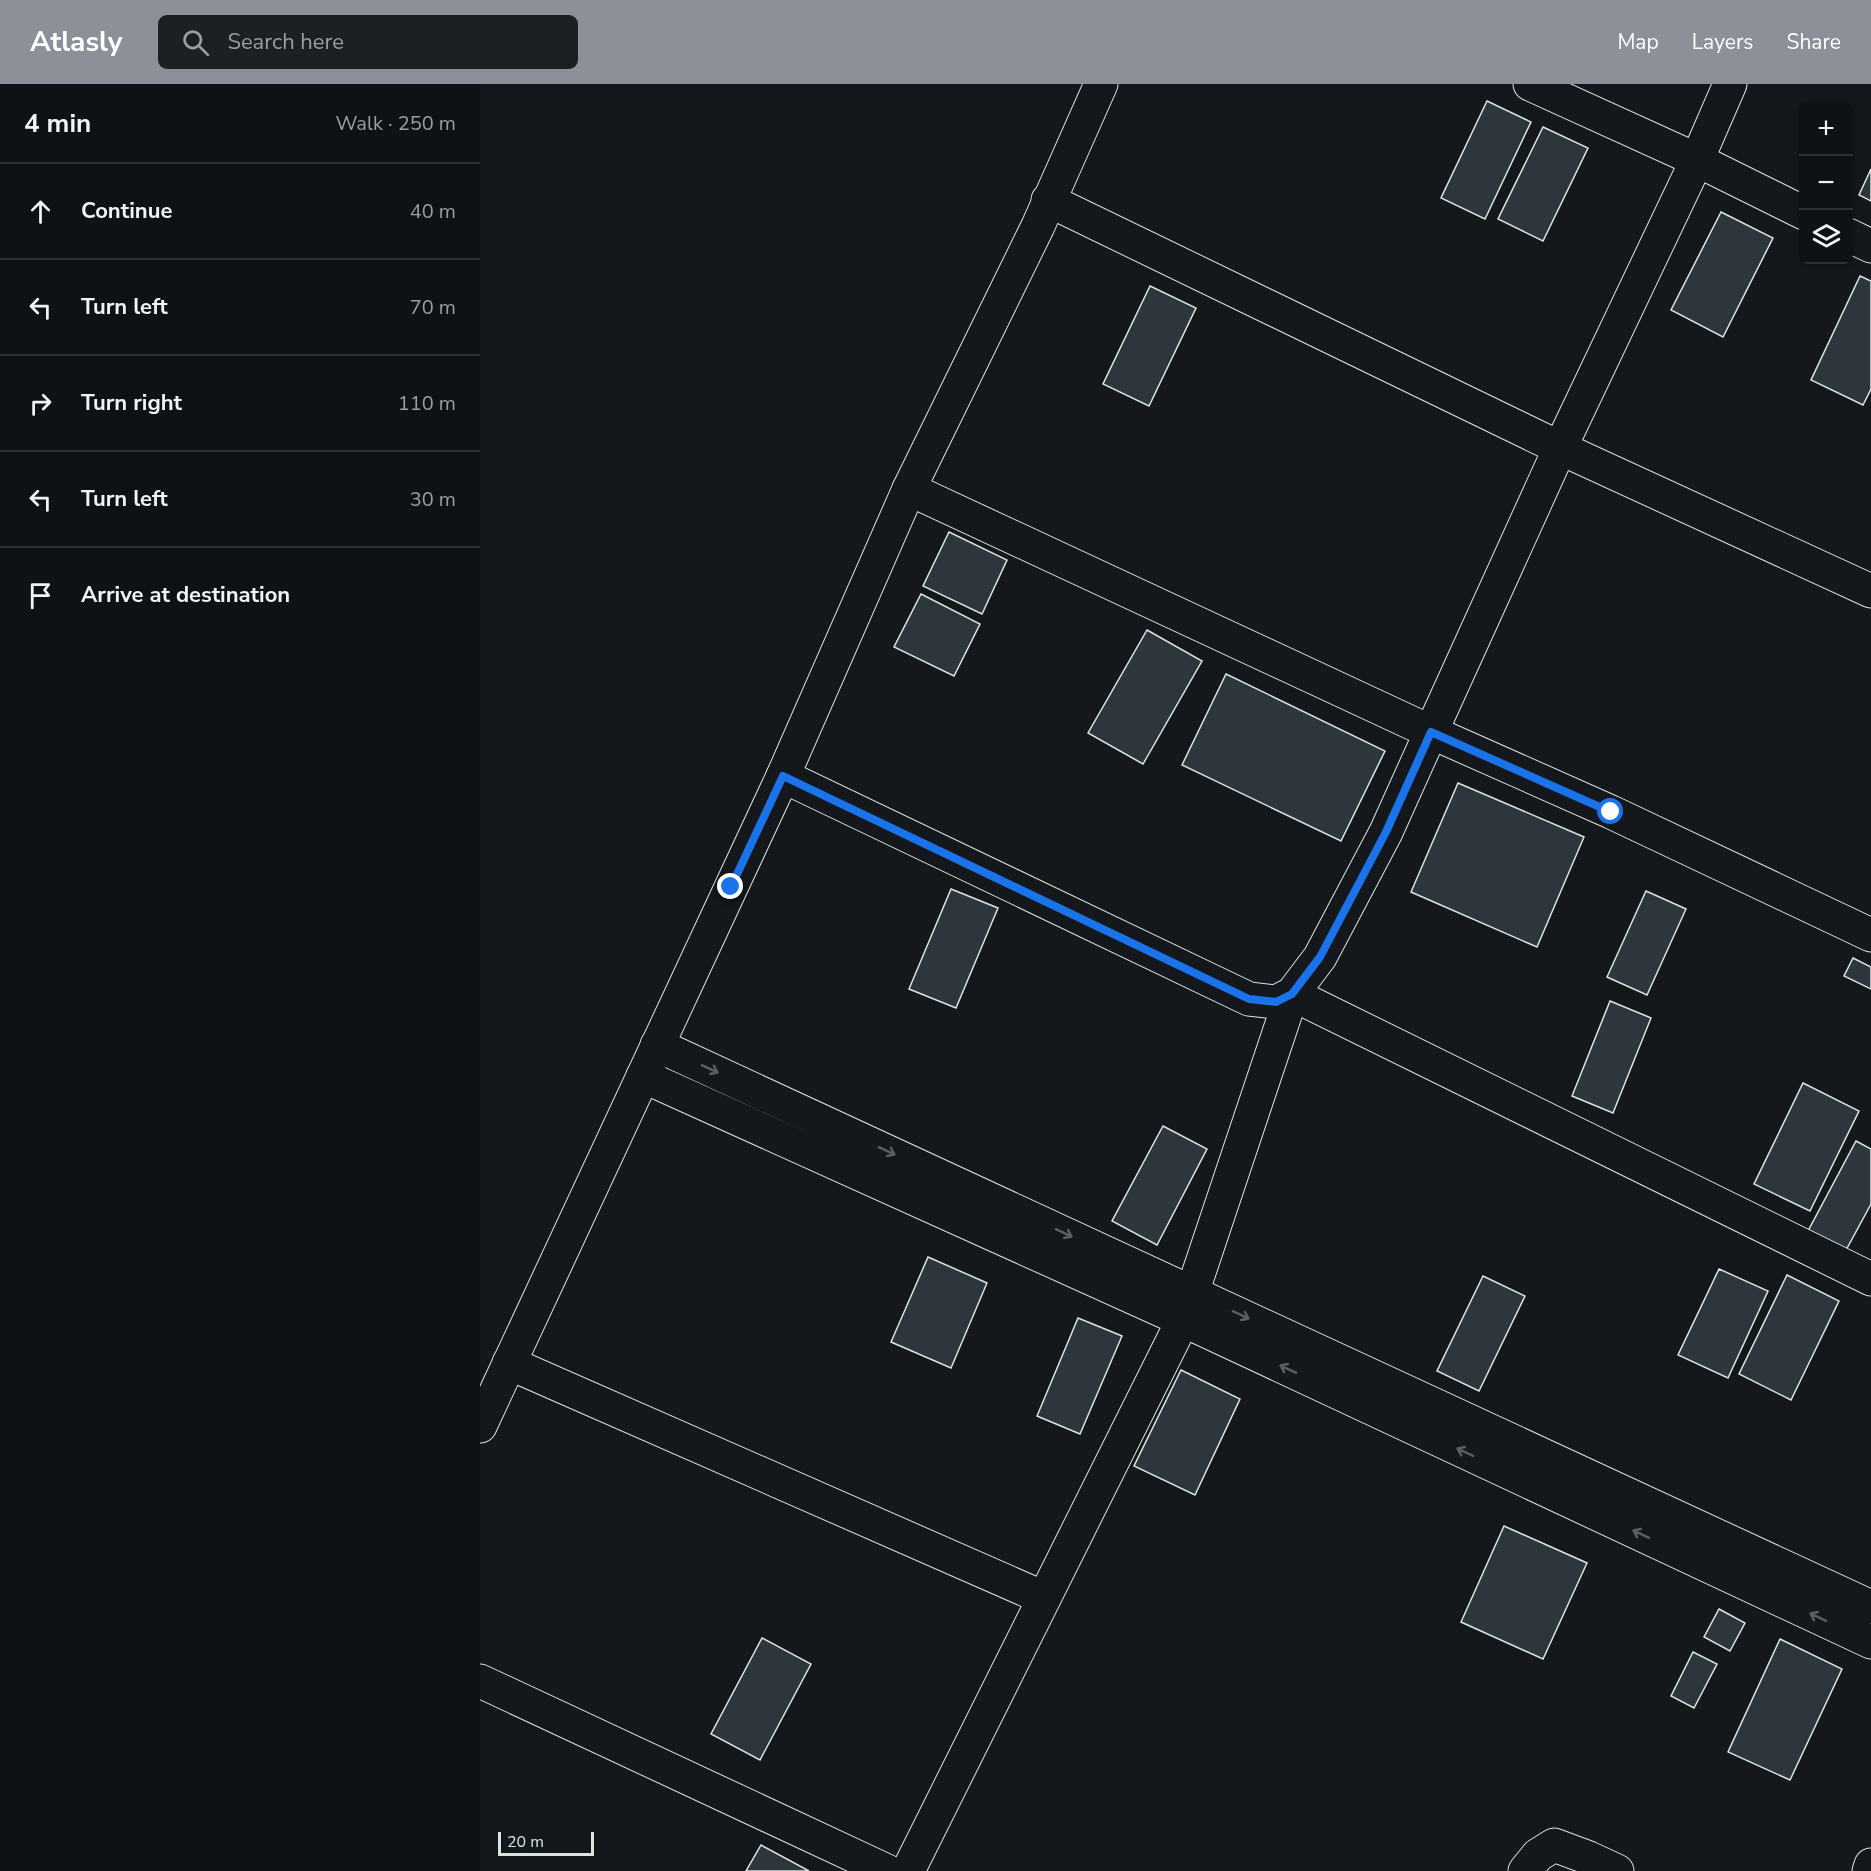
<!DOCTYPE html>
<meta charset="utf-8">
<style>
:root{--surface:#0f1215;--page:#1d2022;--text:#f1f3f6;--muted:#9b9ea0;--line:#2f3234;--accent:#8c9099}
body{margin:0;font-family:"Nunito Sans",sans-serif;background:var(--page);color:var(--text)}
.controls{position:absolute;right:18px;top:18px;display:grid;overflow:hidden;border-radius:9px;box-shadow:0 2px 4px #0004}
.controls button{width:54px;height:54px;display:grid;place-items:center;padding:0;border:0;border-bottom:2px solid var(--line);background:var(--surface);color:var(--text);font:30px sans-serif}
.scale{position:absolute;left:18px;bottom:15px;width:96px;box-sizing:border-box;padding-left:6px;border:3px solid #d8e6dc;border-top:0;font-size:16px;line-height:21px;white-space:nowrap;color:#d8e6dc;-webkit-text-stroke:4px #14181c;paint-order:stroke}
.stop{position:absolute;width:18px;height:18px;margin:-14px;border:4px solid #1a73e8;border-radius:50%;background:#fff}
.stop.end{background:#1a73e8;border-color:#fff;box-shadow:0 2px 6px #0008}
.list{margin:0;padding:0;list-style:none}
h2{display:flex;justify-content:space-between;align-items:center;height:78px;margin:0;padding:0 24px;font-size:26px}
h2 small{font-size:20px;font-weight:400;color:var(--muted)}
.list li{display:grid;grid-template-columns:39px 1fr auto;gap:18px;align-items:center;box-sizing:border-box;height:96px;padding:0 24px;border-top:2px solid var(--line)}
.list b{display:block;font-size:22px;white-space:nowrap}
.list em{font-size:20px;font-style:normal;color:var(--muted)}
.icon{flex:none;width:33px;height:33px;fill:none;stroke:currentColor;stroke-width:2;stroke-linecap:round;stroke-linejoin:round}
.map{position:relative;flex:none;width:1391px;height:1787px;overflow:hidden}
header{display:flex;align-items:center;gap:36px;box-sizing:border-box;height:84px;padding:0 30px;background:var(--accent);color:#fff}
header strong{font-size:28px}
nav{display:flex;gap:33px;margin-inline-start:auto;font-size:21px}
.search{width:420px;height:54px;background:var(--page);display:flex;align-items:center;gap:15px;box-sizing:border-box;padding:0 21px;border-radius:9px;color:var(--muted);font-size:22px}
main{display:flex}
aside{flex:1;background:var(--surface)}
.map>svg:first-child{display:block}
</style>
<header>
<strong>Atlasly</strong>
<div class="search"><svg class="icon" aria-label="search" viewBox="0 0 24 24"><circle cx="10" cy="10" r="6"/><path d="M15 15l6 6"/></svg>Search here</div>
<nav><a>Map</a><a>Layers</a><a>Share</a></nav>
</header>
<main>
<aside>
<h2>4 min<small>Walk · 250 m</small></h2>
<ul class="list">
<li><svg class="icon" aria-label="ahead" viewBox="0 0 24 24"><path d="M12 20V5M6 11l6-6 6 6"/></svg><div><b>Continue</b></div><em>40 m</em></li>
<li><svg class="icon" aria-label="left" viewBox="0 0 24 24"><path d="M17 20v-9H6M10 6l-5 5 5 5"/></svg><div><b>Turn left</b></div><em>70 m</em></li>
<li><svg class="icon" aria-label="right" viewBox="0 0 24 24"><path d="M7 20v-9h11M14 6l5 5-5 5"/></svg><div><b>Turn right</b></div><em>110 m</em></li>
<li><svg class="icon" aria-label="left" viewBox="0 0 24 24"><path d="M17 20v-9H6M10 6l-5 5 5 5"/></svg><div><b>Turn left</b></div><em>30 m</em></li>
<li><svg class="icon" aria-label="arrive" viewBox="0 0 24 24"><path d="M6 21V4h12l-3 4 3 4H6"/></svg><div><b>Arrive at destination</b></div></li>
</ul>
</aside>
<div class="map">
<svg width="1391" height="1787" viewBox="0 0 1391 1787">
<rect width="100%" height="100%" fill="#14181c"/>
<g fill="#2c363c" stroke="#d8e6dc" stroke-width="1.5">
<polygon points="1007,17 1051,38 1005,135 961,114"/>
<polygon points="1063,43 1108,64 1063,157 1018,135"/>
<polygon points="1391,85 1391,117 1379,111"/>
<polygon points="1241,128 1293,154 1243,253 1191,226"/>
<polygon points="1380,192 1391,197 1391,305 1383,321 1331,296"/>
<polygon points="670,202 716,224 669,322 623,300"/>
<polygon points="469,448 527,476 502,530 443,502"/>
<polygon points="441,510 500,540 474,592 414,563"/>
<polygon points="667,546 722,577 663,680 608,649"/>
<polygon points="746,590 905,667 861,757 702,681"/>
<polygon points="978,699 1104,753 1057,863 931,808"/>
<polygon points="471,805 518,824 476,924 429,905"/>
<polygon points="1166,807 1206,825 1167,911 1127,893"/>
<polygon points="1373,874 1391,883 1391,905 1364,892"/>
<polygon points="1130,917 1171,934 1133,1029 1092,1012"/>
<polygon points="1323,999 1379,1027 1330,1127 1274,1100"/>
<polygon points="683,1042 727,1065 677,1161 632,1137"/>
<polygon points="1376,1057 1391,1065 1391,1120 1365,1168 1328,1147"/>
<polygon points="448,1173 507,1199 471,1284 411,1258"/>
<polygon points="1239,1185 1288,1207 1248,1294 1198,1271"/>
<polygon points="1307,1191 1359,1217 1311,1316 1259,1290"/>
<polygon points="1003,1192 1045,1212 999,1307 957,1287"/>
<polygon points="598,1234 642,1252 600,1350 557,1332"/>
<polygon points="701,1286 760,1315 715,1411 654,1382"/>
<polygon points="1024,1442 1107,1479 1063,1575 981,1538"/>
<polygon points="1239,1525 1265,1539 1250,1567 1224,1553"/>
<polygon points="282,1554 331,1580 280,1676 231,1650"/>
<polygon points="1300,1555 1362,1585 1310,1696 1248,1668"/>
<polygon points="1213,1568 1237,1580 1214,1624 1191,1612"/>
<polygon points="281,1761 329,1787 266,1787"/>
</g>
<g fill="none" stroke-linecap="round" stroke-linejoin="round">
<g stroke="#d8e6dc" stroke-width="35">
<g id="minor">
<polyline points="1050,0 1217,76 1250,0"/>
<polyline points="568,116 1080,364 1391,507"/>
<polyline points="1324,129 1217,76 1080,364 951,648 1131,728 1391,851"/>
<polyline points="1368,151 1391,162"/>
<polyline points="303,692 769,915 796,918 812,910 840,873 906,748 951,648 429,405"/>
<polyline points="177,961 1391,1523"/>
<polyline points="163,992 703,1236 1391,1558"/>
<polyline points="29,1279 564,1514"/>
<polyline points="0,1342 303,692 429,405 558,142 621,0"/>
<polyline points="0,1597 407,1787"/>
<polyline points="428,1787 703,1236 812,910 1391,1195"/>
<polyline points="1045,1787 1058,1771 1074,1761 1109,1774 1137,1787"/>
<polyline points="1389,1787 1391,1781"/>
</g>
</g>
<use href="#minor" stroke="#14181c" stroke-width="33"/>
</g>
<defs><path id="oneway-shaft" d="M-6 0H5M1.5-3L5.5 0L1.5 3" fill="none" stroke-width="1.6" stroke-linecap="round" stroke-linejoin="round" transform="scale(1.5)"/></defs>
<g stroke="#59605f">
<use href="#oneway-shaft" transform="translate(230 985) rotate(25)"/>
<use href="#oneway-shaft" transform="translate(407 1067) rotate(25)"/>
<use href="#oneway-shaft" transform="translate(584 1149) rotate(25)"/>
<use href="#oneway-shaft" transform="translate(761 1231) rotate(25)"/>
<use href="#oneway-shaft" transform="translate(808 1285) rotate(-155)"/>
<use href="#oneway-shaft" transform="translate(985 1368) rotate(-155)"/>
<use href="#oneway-shaft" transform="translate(1161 1450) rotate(-155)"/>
<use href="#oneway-shaft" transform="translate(1338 1533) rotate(-155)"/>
</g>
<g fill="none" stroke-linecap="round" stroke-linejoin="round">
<polyline stroke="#1a73e8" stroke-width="8" points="251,803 303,692 769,915 796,918 812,910 840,873 906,748 951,648 1131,728"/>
</g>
</svg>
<div class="controls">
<button>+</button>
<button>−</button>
<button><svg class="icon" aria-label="layers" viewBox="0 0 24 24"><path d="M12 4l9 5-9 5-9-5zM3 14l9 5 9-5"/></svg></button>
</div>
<div class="scale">20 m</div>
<div class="stop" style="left:1131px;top:728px"></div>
<div class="stop end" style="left:251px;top:803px"></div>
</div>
</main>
